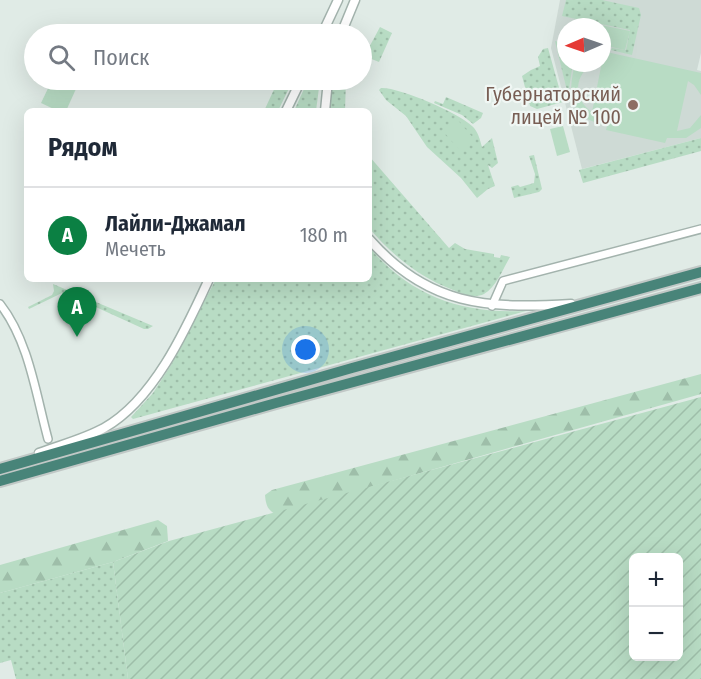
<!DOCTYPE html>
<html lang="ru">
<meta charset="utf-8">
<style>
:root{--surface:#fff;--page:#f6f6f7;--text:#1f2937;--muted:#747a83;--line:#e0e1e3;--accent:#0b8043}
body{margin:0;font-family:"Fira Sans Condensed",sans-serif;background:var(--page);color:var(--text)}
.controls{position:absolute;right:18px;bottom:18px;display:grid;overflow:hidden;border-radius:9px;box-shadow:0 6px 24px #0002}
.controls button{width:54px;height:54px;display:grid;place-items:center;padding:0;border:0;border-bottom:2px solid var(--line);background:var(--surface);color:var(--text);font:30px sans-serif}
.compass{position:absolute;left:557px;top:18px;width:54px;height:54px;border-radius:50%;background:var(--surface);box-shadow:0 6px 24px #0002;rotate:268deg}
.you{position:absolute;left:306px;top:350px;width:21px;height:21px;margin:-15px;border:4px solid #fff;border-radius:50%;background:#1a73e8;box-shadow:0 0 0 9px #1a73e833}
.badge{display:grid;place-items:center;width:39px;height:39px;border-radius:50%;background:var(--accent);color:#fff;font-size:20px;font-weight:700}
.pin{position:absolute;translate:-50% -50px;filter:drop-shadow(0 2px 3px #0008)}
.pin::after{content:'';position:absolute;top:32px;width:21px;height:18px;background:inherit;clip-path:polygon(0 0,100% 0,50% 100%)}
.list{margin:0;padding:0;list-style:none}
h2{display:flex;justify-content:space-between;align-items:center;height:78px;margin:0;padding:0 24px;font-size:26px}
h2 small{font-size:20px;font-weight:400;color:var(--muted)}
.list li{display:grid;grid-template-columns:39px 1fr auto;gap:18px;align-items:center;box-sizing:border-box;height:96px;padding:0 24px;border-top:2px solid var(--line)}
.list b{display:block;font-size:22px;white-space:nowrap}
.list p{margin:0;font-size:20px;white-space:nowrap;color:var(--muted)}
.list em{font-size:20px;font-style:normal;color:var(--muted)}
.icon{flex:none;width:33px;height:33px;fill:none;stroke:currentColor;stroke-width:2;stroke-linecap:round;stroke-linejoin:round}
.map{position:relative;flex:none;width:701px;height:679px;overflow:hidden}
.search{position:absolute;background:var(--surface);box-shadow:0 6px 24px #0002;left:24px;top:24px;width:348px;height:66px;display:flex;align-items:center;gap:15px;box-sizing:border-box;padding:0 21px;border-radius:33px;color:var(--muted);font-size:22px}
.panel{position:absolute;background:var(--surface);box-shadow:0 6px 24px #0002;left:24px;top:108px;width:348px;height:174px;border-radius:9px}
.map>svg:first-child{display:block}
</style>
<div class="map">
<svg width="701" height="679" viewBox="0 0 701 679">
<defs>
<pattern id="grass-dots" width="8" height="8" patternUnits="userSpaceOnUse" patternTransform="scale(1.5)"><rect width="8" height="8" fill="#b8dcc4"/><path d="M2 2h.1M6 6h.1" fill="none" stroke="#9ebea9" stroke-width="1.8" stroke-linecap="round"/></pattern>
<pattern id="forest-firs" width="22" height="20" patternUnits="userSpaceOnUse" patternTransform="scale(1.5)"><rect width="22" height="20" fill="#b8dcc4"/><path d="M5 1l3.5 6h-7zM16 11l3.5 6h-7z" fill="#9ebea9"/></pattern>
<pattern id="garden-furrows" width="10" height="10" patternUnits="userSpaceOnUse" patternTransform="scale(1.5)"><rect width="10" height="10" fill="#b8dcc4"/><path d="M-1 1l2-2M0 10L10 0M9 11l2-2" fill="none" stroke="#9ebea9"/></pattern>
</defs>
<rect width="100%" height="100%" fill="#e0ebe6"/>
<path fill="#cedad5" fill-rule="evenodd" d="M560,0H701V53L697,70L701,71V138L582,169L551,48ZM566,27H602V63H566Z"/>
<g fill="url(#grass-dots)">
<polygon points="566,0 602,0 639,8 641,15 632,55 611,50 612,48 626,50 630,30 562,16"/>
<polygon points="380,27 392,33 379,62 369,58 366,53"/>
<polygon points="555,41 566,44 566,63 573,63 568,95"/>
<polygon points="548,48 563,102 537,109 530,106 522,76 531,70 540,66 538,57 543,49"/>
<polygon points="284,80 293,80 278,111 264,111 277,83"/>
<polygon points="308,80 320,80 316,111 294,111"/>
<polygon points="331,80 346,80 345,111 330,111"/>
<path d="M381,88C399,87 459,113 472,126C478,131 480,140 482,147L492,138L498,163L492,168L488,165L495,186L488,189L477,198L461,178L427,147L406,116L386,100L379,90Z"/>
<polygon points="446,97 483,113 481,118 473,124 462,115 434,103 435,101 443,104"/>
<polygon points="701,138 701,151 583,183 579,170"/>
<polygon points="534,155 542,189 539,192 514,198 511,187 518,185 520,187 534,183 535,174 529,156"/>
<path d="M369,156L449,248L455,243L465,249L494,254V257L500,258L501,255L510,257C503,269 496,287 484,294C474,299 463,294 453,290C419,277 393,256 369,228Z"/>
<path d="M369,247C411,297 463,314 526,311L133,419L131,417L153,393L171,365L216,279H369Z"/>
<polygon points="53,284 153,326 148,329 144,329 76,298 69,303 62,293 29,309 28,307 52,295 54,291"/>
<polygon points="113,562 128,679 16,679 11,660 0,663 0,593"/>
</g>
<g fill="url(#forest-firs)">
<path d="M701,374V394L275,514C267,509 266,505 265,495L272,490Z"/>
<polygon points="158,520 167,526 168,541 113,562 0,593 0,565"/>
</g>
<path fill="url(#garden-furrows)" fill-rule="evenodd" d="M701,397V679H128L113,562L169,541ZM634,558H678V656H634Z"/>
<g fill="#b8dcc4">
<polygon points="601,25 630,31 625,50 602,45"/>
<path d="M602,51L701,73V95L694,85L688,81L677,131L690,128L701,115V128L686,138H667L665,143L606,130L607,126C569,117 567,97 575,63H595C574,73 572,99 592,112L602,62Z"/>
<polygon points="52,80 80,80 66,111 58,111 41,103"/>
<polygon points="456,118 475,140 461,152 443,131"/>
<polygon points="563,126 570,152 557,156 550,129"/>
</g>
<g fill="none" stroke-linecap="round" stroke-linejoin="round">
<g stroke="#a3b3ad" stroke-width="10">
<g id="minor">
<path d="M0,304C29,341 36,395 48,439"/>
<polyline points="492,306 503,281 701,229"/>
</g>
</g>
<g stroke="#a3b3ad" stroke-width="11">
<g id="tertiary">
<polyline points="322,34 338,0"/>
<polyline points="341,34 355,0"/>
<polyline points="286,111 301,80"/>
<polyline points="325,111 328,80"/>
<path d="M369,239C428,306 487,309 571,304"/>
<path d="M39,453C60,445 84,439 104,428C154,400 186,329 209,279"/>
</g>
</g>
<g stroke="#c1c8c6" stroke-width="14">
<g id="trunk">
<polyline points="0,469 352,368 701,272"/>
<polyline points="0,481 276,403 701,288"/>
</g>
</g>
<use href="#minor" stroke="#fff" stroke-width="7"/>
<use href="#tertiary" stroke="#fff" stroke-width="8"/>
<use href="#trunk" stroke="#488479" stroke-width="10"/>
</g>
<circle fill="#8d6e63" stroke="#f0f7f4" stroke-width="2" cx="633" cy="105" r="6"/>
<g text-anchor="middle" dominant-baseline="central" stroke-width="4.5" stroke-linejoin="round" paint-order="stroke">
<g font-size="20" fill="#785e54" stroke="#f0f7f4" text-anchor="end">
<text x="621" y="94">Губернаторский<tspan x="621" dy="23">лицей № 100</tspan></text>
</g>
</g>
</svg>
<div class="controls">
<button>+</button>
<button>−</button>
</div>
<svg class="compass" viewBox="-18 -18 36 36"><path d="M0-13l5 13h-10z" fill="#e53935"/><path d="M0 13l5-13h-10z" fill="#747a83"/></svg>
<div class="you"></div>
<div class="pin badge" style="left:77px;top:337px">A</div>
<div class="search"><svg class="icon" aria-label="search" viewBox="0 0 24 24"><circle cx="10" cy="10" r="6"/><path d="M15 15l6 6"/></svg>Поиск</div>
<section class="panel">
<h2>Рядом<small></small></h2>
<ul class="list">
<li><span class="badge">A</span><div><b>Лайли-Джамал</b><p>Мечеть</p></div><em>180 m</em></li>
</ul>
</section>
</div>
